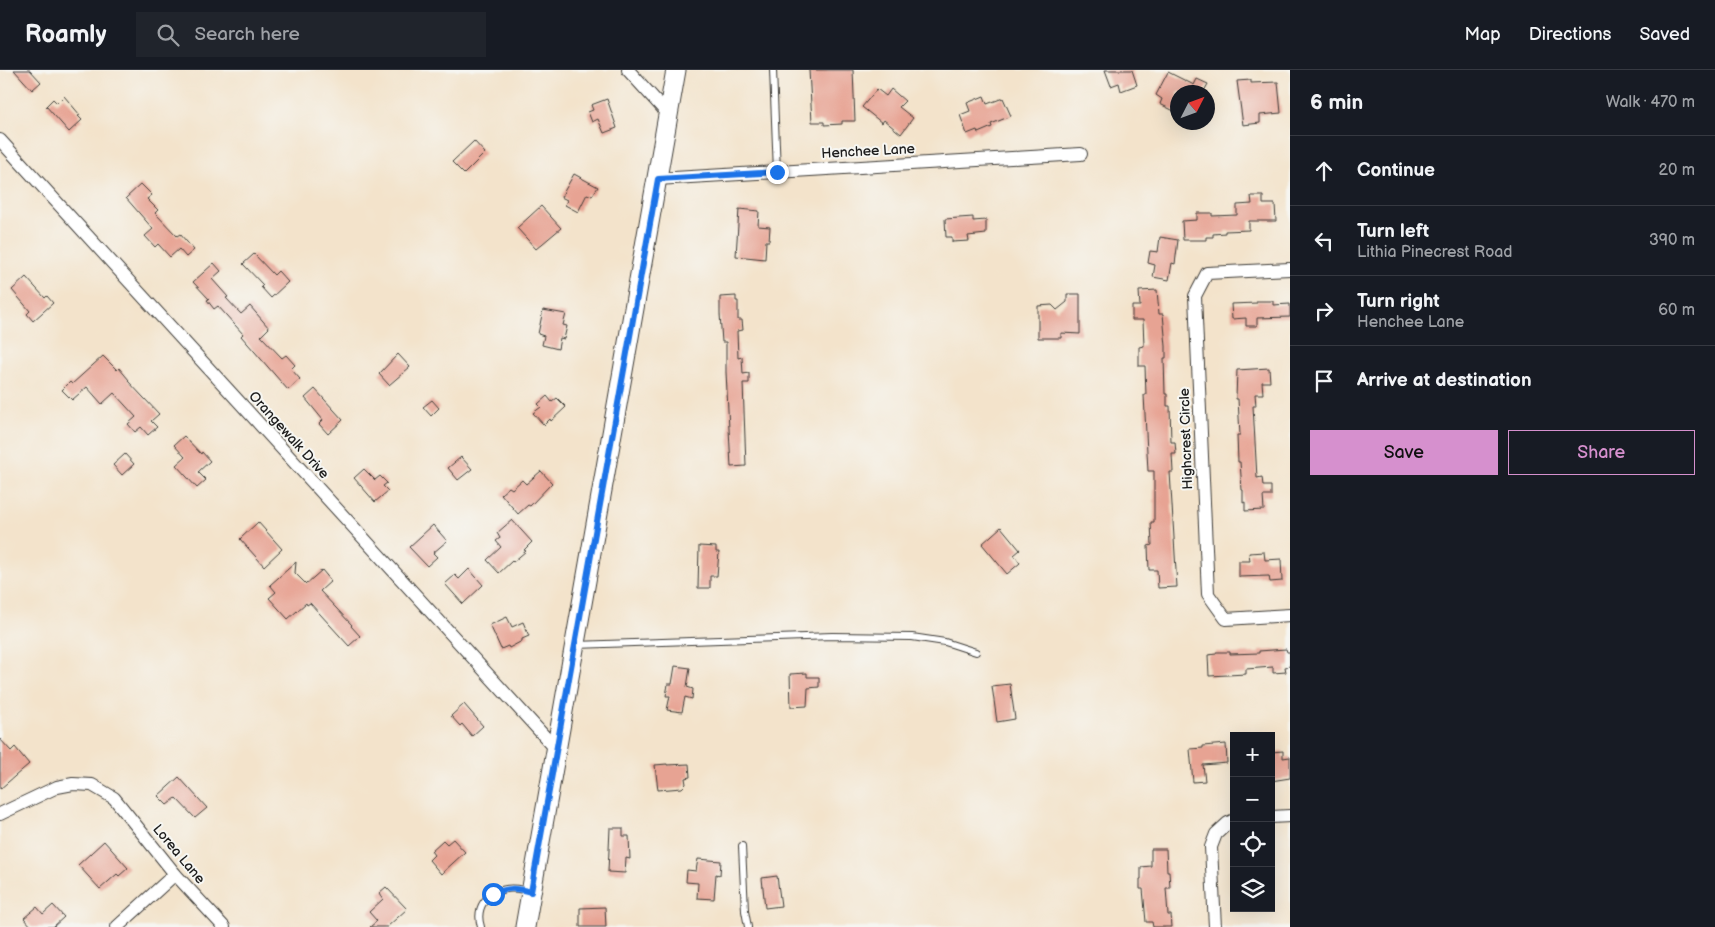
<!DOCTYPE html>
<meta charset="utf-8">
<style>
:root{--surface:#171b24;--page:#20242c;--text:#f1f3f6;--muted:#9ea1a6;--line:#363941;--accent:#d690ce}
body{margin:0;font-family:"Balsamiq Sans",sans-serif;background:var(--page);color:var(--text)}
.controls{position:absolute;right:15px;bottom:15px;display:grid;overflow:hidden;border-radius:0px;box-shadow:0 5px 20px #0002}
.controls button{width:45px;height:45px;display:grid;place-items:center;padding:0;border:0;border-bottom:1px solid var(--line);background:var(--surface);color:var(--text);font:25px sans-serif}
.compass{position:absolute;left:1170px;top:15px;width:45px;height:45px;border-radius:50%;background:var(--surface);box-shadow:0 5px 20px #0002;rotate:48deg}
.stop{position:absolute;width:15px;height:15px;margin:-11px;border:4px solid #1a73e8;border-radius:50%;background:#fff}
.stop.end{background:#1a73e8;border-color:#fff;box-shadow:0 1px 5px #0008}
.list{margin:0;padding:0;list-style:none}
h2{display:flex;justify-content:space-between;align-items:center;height:65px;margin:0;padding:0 20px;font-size:21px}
h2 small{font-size:16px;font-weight:400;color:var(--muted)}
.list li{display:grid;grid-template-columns:32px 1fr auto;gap:15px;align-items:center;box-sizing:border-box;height:70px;padding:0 20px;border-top:1px solid var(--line)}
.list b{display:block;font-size:19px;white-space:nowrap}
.list p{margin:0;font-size:16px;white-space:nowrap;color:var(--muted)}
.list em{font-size:16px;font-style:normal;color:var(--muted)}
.actions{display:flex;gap:10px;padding:15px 20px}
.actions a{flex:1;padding:11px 0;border:1px solid var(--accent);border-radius:0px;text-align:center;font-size:18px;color:var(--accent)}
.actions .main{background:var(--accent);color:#111}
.icon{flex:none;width:28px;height:28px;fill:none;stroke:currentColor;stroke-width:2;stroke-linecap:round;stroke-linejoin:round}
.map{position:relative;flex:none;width:1290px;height:857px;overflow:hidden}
header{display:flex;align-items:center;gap:30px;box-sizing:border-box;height:70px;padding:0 25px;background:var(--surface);border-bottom:1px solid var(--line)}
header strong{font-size:24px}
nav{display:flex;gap:28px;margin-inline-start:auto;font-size:18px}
.search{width:350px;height:45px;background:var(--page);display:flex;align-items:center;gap:12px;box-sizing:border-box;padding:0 18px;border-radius:0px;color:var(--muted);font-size:19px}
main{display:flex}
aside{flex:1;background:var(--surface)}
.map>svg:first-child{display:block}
</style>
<header>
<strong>Roamly</strong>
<div class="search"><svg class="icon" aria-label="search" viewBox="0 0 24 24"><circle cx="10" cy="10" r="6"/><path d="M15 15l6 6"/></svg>Search here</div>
<nav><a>Map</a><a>Directions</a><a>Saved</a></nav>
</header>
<main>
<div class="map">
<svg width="1290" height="857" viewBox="0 0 1290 857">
<rect width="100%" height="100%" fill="#f6f6f2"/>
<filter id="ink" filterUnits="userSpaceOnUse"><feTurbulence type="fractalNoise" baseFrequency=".02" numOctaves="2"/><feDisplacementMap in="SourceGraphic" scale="10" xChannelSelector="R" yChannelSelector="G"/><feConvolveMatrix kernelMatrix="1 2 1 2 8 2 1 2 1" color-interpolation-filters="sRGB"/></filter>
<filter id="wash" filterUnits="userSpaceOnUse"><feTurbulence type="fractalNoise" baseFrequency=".0096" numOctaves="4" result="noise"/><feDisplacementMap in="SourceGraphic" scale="20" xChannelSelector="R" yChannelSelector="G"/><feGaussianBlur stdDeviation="1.12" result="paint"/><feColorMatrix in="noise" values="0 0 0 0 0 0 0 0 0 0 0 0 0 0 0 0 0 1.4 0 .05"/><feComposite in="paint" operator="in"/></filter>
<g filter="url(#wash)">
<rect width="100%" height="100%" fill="#f3e3cb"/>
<g id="blocks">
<g fill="#e7a393">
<polygon points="14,0 30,0 41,12 32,20"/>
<polygon points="809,0 853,0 855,51 842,51 842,54 824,55 824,52 812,52"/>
<polygon points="1105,0 1132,0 1137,15 1121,21 1119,13 1111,16"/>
<polygon points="1168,2 1194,15 1197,9 1208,14 1204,21 1207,22 1178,22 1178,43 1160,34 1162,29 1156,25"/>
<polygon points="1251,10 1251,13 1278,12 1281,43 1260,45 1260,53 1243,55 1237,11"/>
<polygon points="877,19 886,26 891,19 905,31 899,37 913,48 901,64 884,50 882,53 862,37"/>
<polygon points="64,26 80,45 78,46 82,50 69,62 46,36 53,29 57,33"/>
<polygon points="984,26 987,34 1003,28 1011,46 991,54 992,57 978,63 977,60 967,64 960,45 970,41 967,33"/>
<polygon points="607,29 617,58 604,63 598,49 592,52 588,42 593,40 591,35"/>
<polygon points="474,71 485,83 464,104 452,92"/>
<polygon points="574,104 598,117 592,126 587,124 578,142 565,135 567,130 561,127"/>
<polygon points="141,114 152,125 147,129 158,140 155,143 177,166 180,164 194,180 186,187 179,179 170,187 158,174 155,177 145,166 153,159 126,128"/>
<polygon points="1251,126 1263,126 1263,134 1275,134 1276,151 1249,151 1249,160 1225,161 1225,163 1213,164 1213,167 1206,167 1206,170 1183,170 1182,151 1197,150 1197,143 1212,143 1212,146 1237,145 1237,135 1252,134"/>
<polygon points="541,136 561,158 536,179 517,158"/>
<polygon points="739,139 759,141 758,156 770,157 769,171 766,171 765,189 736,186"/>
<polygon points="973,147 973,151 986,150 986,164 968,166 969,171 952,172 952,167 946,167 945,149"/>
<polygon points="1160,167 1178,170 1175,194 1172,193 1169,210 1153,207 1155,195 1148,193 1150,181 1158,182"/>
<polygon points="254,184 274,205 278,201 288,212 271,228 261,217 263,215 243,194"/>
<polygon points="214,193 221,201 212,209 228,227 226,228 241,244 250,236 269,258 261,266 282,288 286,285 295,295 291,299 300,309 288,320 241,266 243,264 218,236 214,239 207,230 209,229 193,212"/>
<polygon points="26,207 45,228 47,226 53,233 33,251 27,244 30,241 12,220"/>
<polygon points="1157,220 1159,244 1163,244 1166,276 1166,288 1164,288 1165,324 1167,324 1167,336 1170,336 1171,372 1175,372 1176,384 1172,384 1173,402 1170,402 1177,517 1158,518 1157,500 1149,500 1148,476 1152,475 1151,452 1154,452 1154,401 1148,401 1144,325 1146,325 1145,296 1139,296 1139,277 1144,276 1143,250 1132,250 1132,236 1140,236 1139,221"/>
<polygon points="1067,224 1080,224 1080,264 1061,263 1061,268 1038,268 1038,236 1052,235 1057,240 1067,232"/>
<polygon points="736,226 736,231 738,231 738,250 742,250 743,260 737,261 738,288 742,287 743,304 749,303 749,313 743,313 746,396 731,397 726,302 726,272 722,272 720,244 720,227"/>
<polygon points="1257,231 1273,231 1273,235 1290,234 1290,247 1257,248 1257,256 1246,256 1246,248 1232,249 1231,234 1257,233"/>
<polygon points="543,240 566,244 563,255 567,256 564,269 560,268 558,279 542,275 544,266 538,264"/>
<polygon points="398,284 410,297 389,315 379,304"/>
<polygon points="103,286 117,300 119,298 129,310 128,311 159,344 151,351 157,357 148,365 141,357 135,362 128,354 136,347 114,323 102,334 87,317 72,330 62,320 70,312 72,314"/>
<polygon points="1269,298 1270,312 1262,312 1263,324 1255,324 1256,336 1253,336 1257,408 1262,407 1263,416 1271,416 1271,426 1263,426 1264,440 1245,441 1245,432 1243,433 1243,420 1242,420 1240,392 1238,392 1237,365 1240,365 1238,329 1236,329 1237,300"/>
<polygon points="315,319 343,350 328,364 319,354 323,350 305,328"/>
<polygon points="547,326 552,332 557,328 566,337 551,351 550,349 544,355 533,343 541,337 538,334"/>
<polygon points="432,330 439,338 431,346 423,337"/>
<polygon points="184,366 201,384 202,382 210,391 198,402 206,410 197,418 176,395 185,387 174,375"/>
<polygon points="125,384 134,394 122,405 113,395"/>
<polygon points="461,387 472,399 458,410 448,398"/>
<polygon points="364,399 375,410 380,406 387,413 383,416 388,421 375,432 354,408"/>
<polygon points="541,401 552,413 530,436 528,435 518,444 501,424 509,417 512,419 522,410 526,414"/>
<polygon points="512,450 532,472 524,480 526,481 513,492 512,491 499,503 487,490 501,477 496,471 500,468 497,463"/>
<polygon points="258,452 282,479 264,496 240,469"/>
<polygon points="433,455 447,471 433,483 437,487 427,496 409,477"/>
<polygon points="1001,457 1020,480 1014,485 1020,493 1007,504 982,474"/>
<polygon points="699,476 716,477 716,482 719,482 717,506 710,506 710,518 698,518"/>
<polygon points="1264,482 1265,490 1281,489 1282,511 1270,512 1269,506 1239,507 1239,491 1250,491 1249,483"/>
<polygon points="296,492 295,503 306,514 322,500 331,511 320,521 352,555 351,556 360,566 349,576 310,533 307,535 306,533 288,549 269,528 276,522 270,515"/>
<polygon points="469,499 483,515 463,534 445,514 455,505 459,509"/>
<polygon points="507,547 512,557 523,552 529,566 522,569 522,571 509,578 508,576 501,579 490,555"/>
<polygon points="1286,579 1287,582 1290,582 1290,596 1285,597 1286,602 1273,603 1273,597 1246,599 1246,604 1209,606 1208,585 1216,584 1216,582 1230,582 1230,584 1259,583 1259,581"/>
<polygon points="675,596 690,598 687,617 693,619 692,629 685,627 682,642 667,640 670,626 666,626 668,614 672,614"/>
<polygon points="807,603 807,607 819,607 819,617 808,618 807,636 791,637 790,604"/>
<polygon points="1010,614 1015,649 997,652 992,616"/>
<polygon points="464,634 483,656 472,666 462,654 460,656 451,646"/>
<polygon points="0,669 11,681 15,677 29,694 0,719"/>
<polygon points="1226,674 1227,693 1203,695 1205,711 1193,712 1190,679 1203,678 1203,676"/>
<polygon points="1283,681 1283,688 1290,687 1290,708 1271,711 1271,682"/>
<polygon points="667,694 667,695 689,694 690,707 685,708 686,714 682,718 658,720 655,695"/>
<polygon points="179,707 207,738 195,748 176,728 167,735 158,726"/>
<polygon points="610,758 623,758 623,766 629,766 630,789 626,788 625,803 608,802"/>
<polygon points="453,769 465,782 441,804 429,790 434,785 431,781 443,770 447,774"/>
<polygon points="104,771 128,798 119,806 117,804 100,819 78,795"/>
<polygon points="1151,779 1166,779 1167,801 1169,801 1170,818 1166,818 1168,845 1171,845 1172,857 1153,857 1152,852 1146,852 1143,819 1140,819 1140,809 1141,809 1141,797 1151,796"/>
<polygon points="698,789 721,791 720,805 716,804 714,829 697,828 698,813 686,812 687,800 696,801"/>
<polygon points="777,806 781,836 765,838 762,808"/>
<polygon points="386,817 407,839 387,857 370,857 377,851 369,842 383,829 379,823"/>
<polygon points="53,835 64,847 53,857 32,857 24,848 37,837 43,844"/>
<polygon points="605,837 606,857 580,857 580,838"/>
</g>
</g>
</g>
<g filter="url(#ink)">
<use href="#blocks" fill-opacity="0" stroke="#3c3a36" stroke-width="1"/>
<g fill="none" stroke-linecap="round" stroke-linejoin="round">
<g stroke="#3c3a36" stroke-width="8">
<g id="service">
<polyline points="773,0 777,102"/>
<polyline points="576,575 832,566 912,567 945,572 976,582"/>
<polyline points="742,776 745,841 748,857"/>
<path d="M481,857C475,838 486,822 506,819C514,817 522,820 530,821"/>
</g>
</g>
<g stroke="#3c3a36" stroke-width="14">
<g id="minor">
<polyline points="628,0 668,44"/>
<polyline points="0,70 556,679"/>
<polyline points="657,109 1081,84"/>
<polyline points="1290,199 1207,203 1195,226 1208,524 1226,549 1290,545"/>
<polyline points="0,744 57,717 73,714 92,715 114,728 175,804 224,857"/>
<polyline points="1271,747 1290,746"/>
<polyline points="117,857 175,804"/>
<polyline points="1215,857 1211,777 1216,764 1228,753 1234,750"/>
</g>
</g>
<g stroke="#3c3a36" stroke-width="21">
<polyline id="secondary" points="525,857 676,0"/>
</g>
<use href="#service" stroke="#fff" stroke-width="6"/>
<use href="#minor" stroke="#fff" stroke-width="12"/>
<use href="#secondary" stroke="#fff" stroke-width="19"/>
</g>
</g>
<g fill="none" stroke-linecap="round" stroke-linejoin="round" filter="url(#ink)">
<path stroke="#1a73e8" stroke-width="6" d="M493,824C508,817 515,818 531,822L658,109L777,102"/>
</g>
<g text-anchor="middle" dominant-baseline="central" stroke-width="4" stroke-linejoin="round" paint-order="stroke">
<g font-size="14" fill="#1c1c1c" stroke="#f6f6f2">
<text transform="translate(868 81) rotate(-3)">Henchee Lane</text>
<text transform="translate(289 365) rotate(48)">Orangewalk Drive</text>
<text transform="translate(1186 369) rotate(-92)">Highcrest Circle</text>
<text transform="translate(179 784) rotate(50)">Lorea Lane</text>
</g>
</g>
</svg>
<div class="controls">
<button>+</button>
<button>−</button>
<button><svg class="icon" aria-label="locate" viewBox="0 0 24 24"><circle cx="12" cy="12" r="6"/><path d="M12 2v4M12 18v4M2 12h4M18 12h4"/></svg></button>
<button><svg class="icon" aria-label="layers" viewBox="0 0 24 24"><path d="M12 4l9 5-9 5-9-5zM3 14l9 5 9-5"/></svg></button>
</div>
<svg class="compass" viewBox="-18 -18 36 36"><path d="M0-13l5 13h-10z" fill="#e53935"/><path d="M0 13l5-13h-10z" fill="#9ea1a6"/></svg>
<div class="stop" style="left:493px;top:824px"></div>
<div class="stop end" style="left:777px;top:102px"></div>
</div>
<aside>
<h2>6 min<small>Walk · 470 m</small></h2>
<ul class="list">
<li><svg class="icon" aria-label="ahead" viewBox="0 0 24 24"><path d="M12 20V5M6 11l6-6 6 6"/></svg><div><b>Continue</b></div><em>20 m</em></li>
<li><svg class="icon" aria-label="left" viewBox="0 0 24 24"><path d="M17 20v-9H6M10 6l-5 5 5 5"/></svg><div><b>Turn left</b><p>Lithia Pinecrest Road</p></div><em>390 m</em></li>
<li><svg class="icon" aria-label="right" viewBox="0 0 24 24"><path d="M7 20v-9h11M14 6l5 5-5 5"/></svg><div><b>Turn right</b><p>Henchee Lane</p></div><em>60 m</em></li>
<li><svg class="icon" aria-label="arrive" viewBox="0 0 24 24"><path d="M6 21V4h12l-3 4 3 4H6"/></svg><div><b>Arrive at destination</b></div></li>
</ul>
<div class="actions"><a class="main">Save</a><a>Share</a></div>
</aside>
</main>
